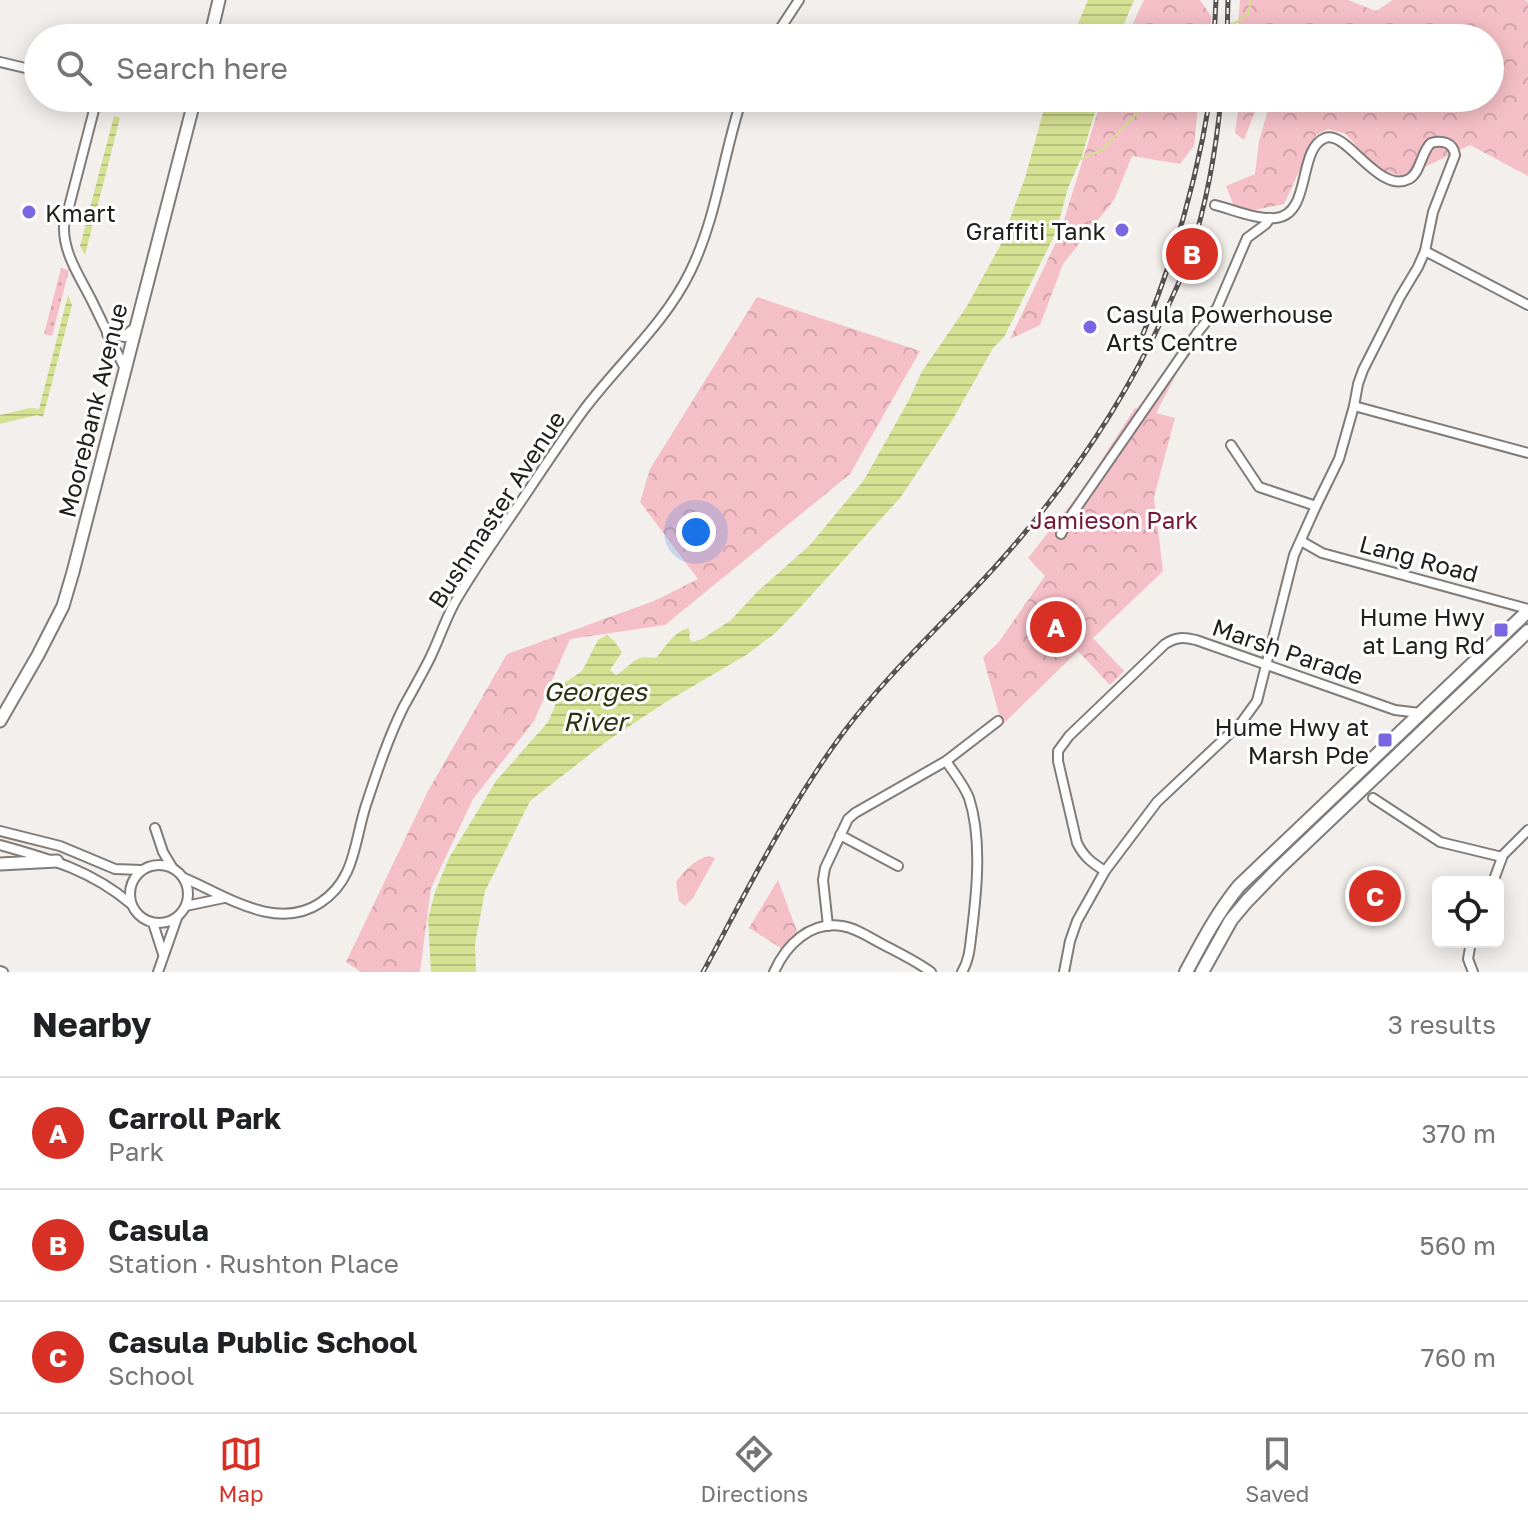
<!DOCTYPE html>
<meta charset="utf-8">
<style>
:root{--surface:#fff;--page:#f2f2f2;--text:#202124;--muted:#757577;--line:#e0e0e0;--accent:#d93025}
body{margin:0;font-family:"Golos Text",sans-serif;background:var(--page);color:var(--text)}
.controls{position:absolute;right:24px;bottom:24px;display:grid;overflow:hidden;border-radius:12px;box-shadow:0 4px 20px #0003}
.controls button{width:72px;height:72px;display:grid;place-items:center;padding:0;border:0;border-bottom:2px solid var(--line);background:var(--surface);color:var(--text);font:40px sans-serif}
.you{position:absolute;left:696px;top:532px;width:28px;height:28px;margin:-20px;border:6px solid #fff;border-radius:50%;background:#1a73e8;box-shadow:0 0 0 12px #1a73e833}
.badge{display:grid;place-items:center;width:52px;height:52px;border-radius:50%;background:var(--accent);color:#fff;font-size:26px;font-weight:700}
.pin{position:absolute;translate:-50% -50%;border:4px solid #fff;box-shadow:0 2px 8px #0006}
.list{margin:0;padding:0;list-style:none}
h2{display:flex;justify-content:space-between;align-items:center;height:104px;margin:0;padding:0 32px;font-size:34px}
h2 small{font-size:26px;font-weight:400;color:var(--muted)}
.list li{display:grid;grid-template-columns:52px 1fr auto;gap:24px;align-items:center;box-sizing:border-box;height:112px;padding:0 32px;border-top:2px solid var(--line)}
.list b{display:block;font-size:30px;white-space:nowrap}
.list p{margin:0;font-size:26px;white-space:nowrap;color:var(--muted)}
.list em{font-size:26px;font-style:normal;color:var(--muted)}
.icon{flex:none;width:44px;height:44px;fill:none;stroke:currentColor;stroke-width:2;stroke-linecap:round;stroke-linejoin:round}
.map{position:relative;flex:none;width:1528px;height:972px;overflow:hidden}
.search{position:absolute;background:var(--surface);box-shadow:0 4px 20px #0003;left:24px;right:24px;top:24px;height:88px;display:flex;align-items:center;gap:20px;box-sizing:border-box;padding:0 28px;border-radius:44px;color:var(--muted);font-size:30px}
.sheet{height:440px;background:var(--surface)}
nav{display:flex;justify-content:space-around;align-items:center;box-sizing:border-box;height:112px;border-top:2px solid var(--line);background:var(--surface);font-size:22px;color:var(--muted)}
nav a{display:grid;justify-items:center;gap:4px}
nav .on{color:var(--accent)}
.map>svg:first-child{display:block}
</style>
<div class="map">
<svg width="1528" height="972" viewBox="0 0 1528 972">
<defs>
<pattern id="grass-dots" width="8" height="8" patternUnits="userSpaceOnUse" patternTransform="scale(2)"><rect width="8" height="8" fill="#f5bfc7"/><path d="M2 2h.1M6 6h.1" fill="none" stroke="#d2a4aa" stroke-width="1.8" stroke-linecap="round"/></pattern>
<pattern id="forest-crowns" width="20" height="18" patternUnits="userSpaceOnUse" patternTransform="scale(2)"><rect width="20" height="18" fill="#f5bfc7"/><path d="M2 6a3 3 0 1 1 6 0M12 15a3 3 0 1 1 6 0" fill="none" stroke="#d2a4aa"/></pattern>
<pattern id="water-rules" width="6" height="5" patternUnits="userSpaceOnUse" patternTransform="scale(2)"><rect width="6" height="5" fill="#d4e092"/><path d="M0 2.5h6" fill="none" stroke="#b6c07d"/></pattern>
</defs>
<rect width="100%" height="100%" fill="#f3efec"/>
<polygon fill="url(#grass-dots)" points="61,268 69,270 52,336 44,334"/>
<g fill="url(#forest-crowns)">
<polygon points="1144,0 1200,0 1211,16 1210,38 1126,38"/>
<polygon points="1240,0 1348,0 1376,11 1393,0 1525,0 1528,2 1528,176 1470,145 1404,177 1382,170 1358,148 1346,134 1328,129 1316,135 1284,204 1254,210 1234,206 1226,186 1255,174 1259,141 1270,103 1269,98 1490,98 1490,38 1237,38"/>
<polygon points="1102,98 1199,98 1194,146 1180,164 1132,156 1114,200 1063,264 1040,325 1010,339 1059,236"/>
<polygon points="1240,98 1260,98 1244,140 1235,133"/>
<polygon points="757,297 920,351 850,474 665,625 570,639 534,721 473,799 431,888 420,972 361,972 346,962 428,791 507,654 654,601 698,579 640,502 650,469"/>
<polygon points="1177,373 1156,413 1175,418 1154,497 1163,571 1093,638 1124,671 1110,685 1078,651 1002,725 983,657 998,643 1045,576 1028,558 1083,489 1135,408 1148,411"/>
<path d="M709,856L715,858L693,898L685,906L679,901L676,882C684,871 695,859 709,856Z"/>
<polygon points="778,880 798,934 781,948 749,928"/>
</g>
<g fill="url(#water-rules)">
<polygon points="1088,0 1134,0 1118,38 1072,38"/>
<path d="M1047,98H1099L1082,156L1068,188L1056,232L1004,337L993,348L953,419L900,498L795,613L774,634L746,655L666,702L607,741L530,801L485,891L475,944L476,972H431L428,919L435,892L449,858L496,781L548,722L555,706L560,686L582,671L598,640L607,635L614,641L622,652L610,670L616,675C625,671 633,659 643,657C647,657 652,658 656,658C665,647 674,632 688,628L690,632L689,638L692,642L702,639L731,620L758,591L810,545L864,480L910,398L921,373L967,306L1000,246L1025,178Z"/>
<polygon points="114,116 120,118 85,255 80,246"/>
<polygon points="68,295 72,305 43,417 37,415 0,424 0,415 30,408 39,409"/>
</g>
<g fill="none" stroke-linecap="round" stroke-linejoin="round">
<g stroke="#d4e092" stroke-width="2">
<path d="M1194,38C1208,19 1219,30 1237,22C1241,20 1244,17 1248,14L1251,0"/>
<polyline points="1081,159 1102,150 1151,98"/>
</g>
<g stroke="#807c7a" stroke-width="12">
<g id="minor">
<polyline points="774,38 799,0"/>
<polyline points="0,62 38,71"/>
<path d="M95,98L94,110L64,226C63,253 80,277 92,301C103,324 114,346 125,369"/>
<polyline points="1425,251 1528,305"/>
<polyline points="1354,406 1528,453"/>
<polyline points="1231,445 1259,487 1316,506"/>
<polyline points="1061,534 1068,520 1198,332 1217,308 1247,238 1266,224 1270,218"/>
<polyline points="1301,541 1322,553 1528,609"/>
<path d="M946,761C954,773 964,785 969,798C982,838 977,889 972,930C970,944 970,959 962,972"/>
<polyline points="1373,798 1440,842 1502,857"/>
<polyline points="155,828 163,852 172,867"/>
<polyline points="0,831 60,846 115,869 141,870"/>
<polyline points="840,835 898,866"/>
<path d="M0,845C50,859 91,870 131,904"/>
<circle cx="159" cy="894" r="29"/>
<path d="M1105,871C1092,863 1084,857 1077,843L1058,761V751L1069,736L1165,644C1176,637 1183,637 1196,640L1395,710L1420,713"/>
<path d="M184,878C225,895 276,932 320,903C357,879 354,839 367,802C378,769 389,736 404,706C413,690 422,674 430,658C439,640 445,620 455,602C477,564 503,528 528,491C546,464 564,437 583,411C618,364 664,325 690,272C717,217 723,155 742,98"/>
<polyline points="1493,882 1503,855 1528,830"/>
<polyline points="186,906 224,898"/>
<polyline points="153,923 163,954"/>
<polyline points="828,926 823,880 825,868 848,819 855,813 946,761 998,721"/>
<polyline points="1471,942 1468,959 1473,972"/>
<polyline points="0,971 3,972"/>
<polyline points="158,972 177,918"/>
<path d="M774,972C786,945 810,921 842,926C856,928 869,937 882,944C899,953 916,961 931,972"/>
<path d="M1064,972L1070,941L1077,921L1105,871L1157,802L1241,723L1257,701L1294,555L1316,506L1339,459L1354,406L1358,384L1363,370L1400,297L1418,267L1425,251L1433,212L1455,155C1453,142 1442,140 1431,143C1421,152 1421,172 1409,179C1379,195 1346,129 1325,138C1297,149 1312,214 1276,218C1257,220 1234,210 1215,205"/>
</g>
</g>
<g stroke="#807c7a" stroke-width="14">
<polyline id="tertiary" points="108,334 126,336 136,328"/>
</g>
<g stroke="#807c7a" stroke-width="15">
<g id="secondary">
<polyline points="210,38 219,0"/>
<polyline points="0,721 38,655 63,606 73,572 195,98"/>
<polyline points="0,864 57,861"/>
</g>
</g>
<g stroke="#807c7a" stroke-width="16">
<g id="trunk">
<path d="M1186,972C1202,942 1217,913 1239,886L1528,611"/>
<polyline points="1202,972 1231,920 1246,902 1278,869 1528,631"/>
</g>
</g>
<use href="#minor" stroke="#fff" stroke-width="8"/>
<use href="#tertiary" stroke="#fff" stroke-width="10"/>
<use href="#secondary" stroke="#fff" stroke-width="11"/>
<use href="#trunk" stroke="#fff" stroke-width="12"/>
<g stroke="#565452" stroke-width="5">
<g id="rail">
<polyline points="1214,38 1216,0"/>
<polyline points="1227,38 1228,0"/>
<path d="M1143,334C1174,259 1197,178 1210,98"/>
<path d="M703,972C747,891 788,807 843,733C888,673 944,623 994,568C1063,492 1122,406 1165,313C1174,293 1184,273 1191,252C1207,201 1216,151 1221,98"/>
</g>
</g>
<use href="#rail" stroke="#fff" stroke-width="2" stroke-dasharray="6" stroke-linecap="butt"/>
</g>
<g fill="#7b66e1" stroke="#fff" stroke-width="3">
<circle cx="29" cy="212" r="8"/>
<circle cx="1122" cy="230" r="8"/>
<circle cx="1090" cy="327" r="8"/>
<rect x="1493" y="622" width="16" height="16" rx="4"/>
<rect x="1377" y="732" width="16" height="16" rx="4"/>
</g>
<g text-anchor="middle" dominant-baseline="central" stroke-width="6" stroke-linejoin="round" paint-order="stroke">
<g font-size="24" fill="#21201e" stroke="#fff" text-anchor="end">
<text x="45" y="212" text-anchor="start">Kmart</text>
<text x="1106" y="230">Graffiti Tank</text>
<text x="1106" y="313" text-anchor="start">Casula Powerhouse<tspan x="1106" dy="28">Arts Centre</tspan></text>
<text x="1485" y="616">Hume Hwy<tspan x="1485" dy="28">at Lang Rd</tspan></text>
<text x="1369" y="726">Hume Hwy at<tspan x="1369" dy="28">Marsh Pde</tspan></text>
</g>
<g font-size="24" fill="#21201e" stroke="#fff">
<text transform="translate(92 410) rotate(-76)">Moorebank Avenue</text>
<text transform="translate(496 509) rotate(-57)">Bushmaster Avenue</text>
<text transform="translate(1419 558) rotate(15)">Lang Road</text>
<text transform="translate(1288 651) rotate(19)">Marsh Parade</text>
</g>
<g font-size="24" fill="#771634" stroke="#fff">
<text x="1114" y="519">Jamieson Park</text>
</g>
<g font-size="26" font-style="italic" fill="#2c310f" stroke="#fff">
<text x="595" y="691">Georges<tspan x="595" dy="30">River</tspan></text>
</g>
</g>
</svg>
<div class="controls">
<button><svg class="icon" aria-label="locate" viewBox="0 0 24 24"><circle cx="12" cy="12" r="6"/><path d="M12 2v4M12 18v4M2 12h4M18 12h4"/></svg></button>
</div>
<div class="you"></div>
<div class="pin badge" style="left:1056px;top:627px">A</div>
<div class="pin badge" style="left:1192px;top:254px">B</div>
<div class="pin badge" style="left:1375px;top:896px">C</div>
<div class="search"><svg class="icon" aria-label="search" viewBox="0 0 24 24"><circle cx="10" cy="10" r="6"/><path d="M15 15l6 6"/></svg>Search here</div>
</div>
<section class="sheet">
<h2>Nearby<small>3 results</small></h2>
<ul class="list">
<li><span class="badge">A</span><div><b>Carroll Park</b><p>Park</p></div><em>370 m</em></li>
<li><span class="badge">B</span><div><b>Casula</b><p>Station · Rushton Place</p></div><em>560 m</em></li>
<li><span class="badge">C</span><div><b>Casula Public School</b><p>School</p></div><em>760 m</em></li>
</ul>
</section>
<nav>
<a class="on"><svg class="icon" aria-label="map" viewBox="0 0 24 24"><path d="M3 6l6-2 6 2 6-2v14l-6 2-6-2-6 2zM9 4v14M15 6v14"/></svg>Map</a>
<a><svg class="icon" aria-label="directions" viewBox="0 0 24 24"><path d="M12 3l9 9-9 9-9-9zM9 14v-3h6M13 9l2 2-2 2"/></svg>Directions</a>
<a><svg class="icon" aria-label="saved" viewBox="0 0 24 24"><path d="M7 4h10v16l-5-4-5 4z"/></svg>Saved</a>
</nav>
